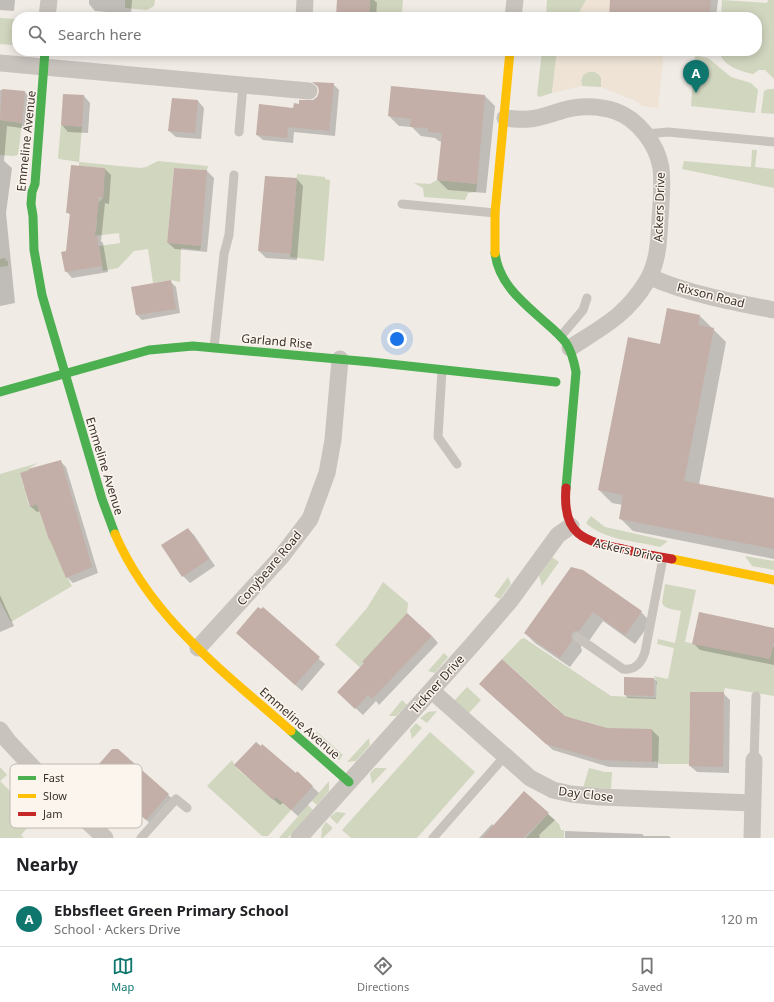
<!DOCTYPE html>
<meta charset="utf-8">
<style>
:root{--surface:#fff;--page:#f2f2f2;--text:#202124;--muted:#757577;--line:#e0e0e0;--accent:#0f766e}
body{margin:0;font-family:"Noto Sans",sans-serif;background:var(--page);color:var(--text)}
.you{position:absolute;left:397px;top:339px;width:14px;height:14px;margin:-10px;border:3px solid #fff;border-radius:50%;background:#1a73e8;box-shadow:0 0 0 6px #1a73e833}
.badge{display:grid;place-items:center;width:26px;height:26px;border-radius:50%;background:var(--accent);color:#fff;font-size:13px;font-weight:700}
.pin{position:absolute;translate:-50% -33px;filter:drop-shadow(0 1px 2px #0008)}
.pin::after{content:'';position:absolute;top:21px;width:14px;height:12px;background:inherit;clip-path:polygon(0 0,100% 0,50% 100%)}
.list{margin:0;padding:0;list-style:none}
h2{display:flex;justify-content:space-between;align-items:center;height:52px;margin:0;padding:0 16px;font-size:17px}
h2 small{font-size:13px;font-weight:400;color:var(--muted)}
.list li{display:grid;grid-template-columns:26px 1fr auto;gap:12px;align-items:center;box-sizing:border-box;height:56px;padding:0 16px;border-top:1px solid var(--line)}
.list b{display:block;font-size:15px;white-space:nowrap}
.list p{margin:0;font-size:13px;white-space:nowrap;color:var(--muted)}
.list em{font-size:13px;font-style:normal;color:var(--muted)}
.icon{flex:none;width:22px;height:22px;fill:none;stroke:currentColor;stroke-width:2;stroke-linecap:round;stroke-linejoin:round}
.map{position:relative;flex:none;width:774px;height:838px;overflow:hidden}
.search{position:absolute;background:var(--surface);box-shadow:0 2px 10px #0003;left:12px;right:12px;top:12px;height:44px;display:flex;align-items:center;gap:10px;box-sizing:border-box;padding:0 14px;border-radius:16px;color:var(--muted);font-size:15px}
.sheet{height:108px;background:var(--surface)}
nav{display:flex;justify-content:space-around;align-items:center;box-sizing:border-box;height:56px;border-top:1px solid var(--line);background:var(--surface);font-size:11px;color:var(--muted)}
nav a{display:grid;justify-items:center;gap:2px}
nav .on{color:var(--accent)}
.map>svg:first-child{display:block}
</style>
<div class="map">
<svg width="774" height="838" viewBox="0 0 774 838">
<rect width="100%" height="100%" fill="#f0ebe5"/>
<g fill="#d1d6bf">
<polygon points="125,0 155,0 154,6 147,10 125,8"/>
<polygon points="370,0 403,0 402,14 404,15 404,17 369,17"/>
<polygon points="547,0 586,0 577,17 546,17"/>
<path d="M722,0L767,3L768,0H774V79L765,70H759L753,74C739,71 723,66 719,51H757V17H721Z"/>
<polygon points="0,18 17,19 17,48 13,45 0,44"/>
<polygon points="542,51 557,51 552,93 539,97 537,95"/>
<polygon points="695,55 708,58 731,77 751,83 758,90 755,113 691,106"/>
<path d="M590,71C600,72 603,78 601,87L582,86L581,81L583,75Z"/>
<polygon points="768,89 774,89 774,114 761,113 764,91"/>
<polygon points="0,120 22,123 18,155 13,156 0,155"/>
<polygon points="61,125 82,127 79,162 140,168 146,167 158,161 208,166 207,170 174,168 167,243 201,246 200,250 181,248 180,282 171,280 153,283 148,249 134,251 118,268 103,271 99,246 120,243 119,233 77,238 96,231 98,203 103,198 105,168 79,166 79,162 59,159 58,157"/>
<polygon points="752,150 757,150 755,167 774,169 774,188 682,169 684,161 751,167"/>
<polygon points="297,174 325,177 325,179 330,180 324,261 290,257"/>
<polygon points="437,180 477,184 476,192 468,193 465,200 424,197 423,188 414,183 430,184"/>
<polygon points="5,258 6,261 8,261 8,266 0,267 0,259"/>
<polygon points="38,463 28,469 29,471 20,473 24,488 31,487 32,489 25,491 29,506 37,504 49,540 70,541 67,577 72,586 11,622 0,601 0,474"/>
<path d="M591,516L605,527L668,541L660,547C636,541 604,540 586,523Z"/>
<polygon points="745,556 774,561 774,570 752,566"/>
<polygon points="552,557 559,562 542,586 539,576"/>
<polygon points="508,577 511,584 500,599 494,596"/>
<polygon points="383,582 408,603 407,613 363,662 367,666 363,670 335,645 367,608"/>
<path d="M665,584L696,590L685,642L770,659L773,646L774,647V696L725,688L724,692H690L689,764H660L656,761L652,762V729H631L610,752L603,727L563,715L539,730L558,709L502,659L521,639L524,638L611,696L656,698L657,685L654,676L668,679L674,648L657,644L658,639L675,643L681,611C675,609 665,610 662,603Z"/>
<polygon points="444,653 448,657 435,673 428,671"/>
<polygon points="467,687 481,700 468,714 454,701"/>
<polygon points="402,700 407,705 396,716 389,716"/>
<polygon points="437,711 427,723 420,718 428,712"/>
<polygon points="416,723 422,728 412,739 410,730"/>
<polygon points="316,731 343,755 339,760 317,741"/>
<polygon points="430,732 475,772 417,838 351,838 342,830"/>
<polygon points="369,738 370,745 356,761 347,762"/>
<path d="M232,760C239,776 261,785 275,796C280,800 286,806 291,810L268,836H262L207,786Z"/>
<polygon points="0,767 7,775 0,781 15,796 21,791 41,812 21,835 24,838 0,838"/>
<polygon points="375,768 387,768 372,784 370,773"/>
<polygon points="589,768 605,772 612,772 611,789 583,788"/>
<polygon points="329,781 329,791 317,805 312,801"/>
<polygon points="308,805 313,810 288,838 279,838"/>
<polygon points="336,812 346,813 337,824 330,817"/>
<polygon points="548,814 559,824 561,830 564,830 564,838 526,838"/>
<polygon points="326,822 332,827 332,829 323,838 321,838 322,828"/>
</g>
<g fill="#eee3d5">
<polygon points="586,0 610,0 610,17 577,17"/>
<polygon points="557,51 664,51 658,108 642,106 638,102 601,87 601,77 598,73 595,72 588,72 583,75 581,79 582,86 552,93"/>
</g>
<g fill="#0003">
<polygon points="0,0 15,0 14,11 0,10"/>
<polygon points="89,0 132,0 131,14 95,11 89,4"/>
<polygon points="338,0 374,0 377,3 376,17 337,17"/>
<polygon points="611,0 718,0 716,17 610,17"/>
<polygon points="314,83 333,84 339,90 335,136 294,132 293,143 263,140 257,135 299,105 313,101 318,98 320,92 319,88"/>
<polygon points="0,90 25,92 31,99 28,129 7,126 4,161 12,168 6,213 15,303 0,306"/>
<polygon points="64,95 84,96 90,103 88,133 68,132 62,125"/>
<polygon points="485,96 495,106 486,193 448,190 438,180 442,142 439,141 435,138 421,136 412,127 399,126 389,116"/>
<polygon points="198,101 204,108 201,139 176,137 169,131"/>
<polygon points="105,169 111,175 109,204 105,203 101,241 103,243 108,272 72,278 66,271 71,216 67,212"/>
<polygon points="175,169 207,171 214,178 207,252 175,249 168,243"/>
<polygon points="297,179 303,186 297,260 266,258 259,251"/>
<polygon points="171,282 176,287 180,313 142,320 137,315"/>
<polygon points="700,316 726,342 699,485 774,499 774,559 633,531 620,518 623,505 612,503 599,490"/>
<polygon points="60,461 66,467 98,573 73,583 67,577 41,511 37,512 30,506"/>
<polygon points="188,529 194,535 215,566 190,583 183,576"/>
<polygon points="572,568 641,612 651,622 635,644 603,621 589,641 582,643 581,647 582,651 570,667 535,643 525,633"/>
<polygon points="0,595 14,626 0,632"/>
<polygon points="261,610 325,664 302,691 237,633"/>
<polygon points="774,629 774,665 700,650 693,643"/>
<polygon points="432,636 438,643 379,705 376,701 363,715 338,692"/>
<polygon points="654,679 657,682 656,699 628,698 625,695"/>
<polygon points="487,691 606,729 652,730 659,737 658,768 609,767 553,750"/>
<polygon points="723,693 730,700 729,773 697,772 690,766"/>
<polygon points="242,772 296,775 298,773 319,793 298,816 283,803 280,805"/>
<polygon points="100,778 168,795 175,801 153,826"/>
<polygon points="548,814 555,820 539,835 540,836 539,838 479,838 492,824 494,826"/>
<polygon points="565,831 642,834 644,836 669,836 671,838 565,838"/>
</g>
<g fill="#c3afa7">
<polygon points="337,0 370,0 369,17 336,17"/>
<polygon points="610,0 711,0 709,17 609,17"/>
<polygon points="312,82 334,83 329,131 288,127 287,138 256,135 259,104 293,108 294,103 299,104 299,100 313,100 317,97 319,92 318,86"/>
<polygon points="391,86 485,95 477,184 437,180 442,133 428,132 428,128 410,127 411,119 388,116"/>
<polygon points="2,89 25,91 22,123 0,120"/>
<polygon points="63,94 84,95 82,127 61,125"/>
<polygon points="172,98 198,100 195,133 168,131"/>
<polygon points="71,165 105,168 103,198 99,197 95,236 97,236 102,266 65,272 61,252 66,251 70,213 66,213"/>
<polygon points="174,168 207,170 201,246 167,243"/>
<polygon points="265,176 297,178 291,254 258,251"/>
<polygon points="171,280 176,309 136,315 131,287"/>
<polygon points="667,308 700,315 698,325 714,328 684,481 774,498 774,549 619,519 623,495 598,490 628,337 660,344"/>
<polygon points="61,460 92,567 66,578 50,540 49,540 37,504 30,507 20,473 29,470 28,469"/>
<polygon points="188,528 209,559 182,577 161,545"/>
<polygon points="571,567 583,570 642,611 625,635 593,612 579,631 575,631 572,633 571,637 572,640 560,658 524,633"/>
<polygon points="258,607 261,609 263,607 320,657 295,685 236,633"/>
<polygon points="699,612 774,628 774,640 770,659 692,644"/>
<polygon points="407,613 432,636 372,699 368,695 355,709 337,692 364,663 362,662"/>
<polygon points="502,659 565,716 607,728 652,729 652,762 601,760 546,744 479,684"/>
<polygon points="624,677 654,678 654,696 624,695"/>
<polygon points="690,692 724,692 723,767 689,766"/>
<polygon points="256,742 261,746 262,744 296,773 297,771 313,786 291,810 276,797 273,800 234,765"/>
<polygon points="112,749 118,749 169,794 146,820 92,772"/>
<polygon points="524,791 549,813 523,838 482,838"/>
</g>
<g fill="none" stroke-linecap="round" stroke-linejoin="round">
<g stroke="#c9c3be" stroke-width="9">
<polyline points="239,132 243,85"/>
<polyline points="646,134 668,132 774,142"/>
<polyline points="402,204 495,213"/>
<polyline points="561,336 583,310 587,298"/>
<polyline points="214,348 224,254 229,235 234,175"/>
<polyline points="442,370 438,437 457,464"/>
<path d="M577,637L623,669C635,671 642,662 645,652L663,558"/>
<polyline points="754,760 756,696"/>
<polyline points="141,838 176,799 187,808"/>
<polyline points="433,838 505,756"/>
</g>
<g stroke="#c9c3be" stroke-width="17">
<polyline points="47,17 49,0"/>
<polyline points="304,17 305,0"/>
<polyline points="513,17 515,0"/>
<polyline points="0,63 309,91"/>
<path d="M505,118C513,119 521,120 529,119C541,118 553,113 564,110C580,105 600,106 615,111C638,119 657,144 661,168C663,185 661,202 660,219C659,240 658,263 647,281C626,316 602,327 570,348"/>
<path d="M650,277C689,294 732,302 774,310"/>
<polyline points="198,648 281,557 310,519 327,473 333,440 340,359"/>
<polyline points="432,691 530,778 553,790 571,794 600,797 752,803"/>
<polyline points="0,730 8,741 53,789 105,838"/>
<polyline points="299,838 472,645 510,601 558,535 571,526"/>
<polyline points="752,838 754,760"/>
</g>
<g stroke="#4caf50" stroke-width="9">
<polyline points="45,51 35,184 32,192 31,204 33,216 34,250 42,295 102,499 115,534"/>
<path d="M495,253C499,285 524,303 546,323C553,329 561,336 566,343C572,352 574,361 576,372L566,488"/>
<polyline points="0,392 149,350 193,346 371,362 556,382"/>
<polyline points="291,731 349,782"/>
</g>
<g stroke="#ffc107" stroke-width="9">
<polyline points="495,253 495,213 510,51"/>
<path d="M115,534C151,618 224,672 291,731"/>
<polyline points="672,559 774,580"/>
</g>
<path stroke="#c62828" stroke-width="9" d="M566,488C562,535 583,541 623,549C639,553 655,556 672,559"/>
</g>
<g text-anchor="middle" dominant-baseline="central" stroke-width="3" stroke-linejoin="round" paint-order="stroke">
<g font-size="12" fill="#3b302b" stroke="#fbf5ee">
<text transform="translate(26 141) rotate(-84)">Emmeline Avenue</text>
<text transform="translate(659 207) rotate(-88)">Ackers Drive</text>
<text transform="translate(711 295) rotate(14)">Rixson Road</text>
<text transform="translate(277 341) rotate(5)">Garland Rise</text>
<text transform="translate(105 466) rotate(73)">Emmeline Avenue</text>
<text transform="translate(628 550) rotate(13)">Ackers Drive</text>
<text transform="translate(269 568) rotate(-50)">Conybeare Road</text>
<text transform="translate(437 684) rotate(-48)">Tickner Drive</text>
<text transform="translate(300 723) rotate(41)">Emmeline Avenue</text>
<text transform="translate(586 794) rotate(7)">Day Close</text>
</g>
</g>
<rect x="10" y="764" width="132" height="64" rx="6" fill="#fbf5ee" stroke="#c1bab4" stroke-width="1"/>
<rect x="18" y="776" width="18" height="4" fill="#4caf50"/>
<rect x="18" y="794" width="18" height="4" fill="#ffc107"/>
<rect x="18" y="812" width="18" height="4" fill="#c62828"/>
<g font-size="11" fill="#3b302b">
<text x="43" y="782">Fast</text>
<text x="43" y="800">Slow</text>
<text x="43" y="818">Jam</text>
</g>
</svg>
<div class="you"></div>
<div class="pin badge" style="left:696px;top:93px">A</div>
<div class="search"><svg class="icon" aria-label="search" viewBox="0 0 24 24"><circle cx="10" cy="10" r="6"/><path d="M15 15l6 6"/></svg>Search here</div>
</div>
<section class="sheet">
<h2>Nearby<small></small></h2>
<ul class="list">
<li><span class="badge">A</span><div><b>Ebbsfleet Green Primary School</b><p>School · Ackers Drive</p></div><em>120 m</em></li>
</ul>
</section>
<nav>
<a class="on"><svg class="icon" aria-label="map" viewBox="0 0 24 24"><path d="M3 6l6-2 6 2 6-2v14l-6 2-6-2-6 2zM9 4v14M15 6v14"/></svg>Map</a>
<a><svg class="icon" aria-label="directions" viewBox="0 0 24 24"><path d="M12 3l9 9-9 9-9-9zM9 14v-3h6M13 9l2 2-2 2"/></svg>Directions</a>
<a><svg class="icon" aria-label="saved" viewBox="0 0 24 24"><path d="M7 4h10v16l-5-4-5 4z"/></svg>Saved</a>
</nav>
